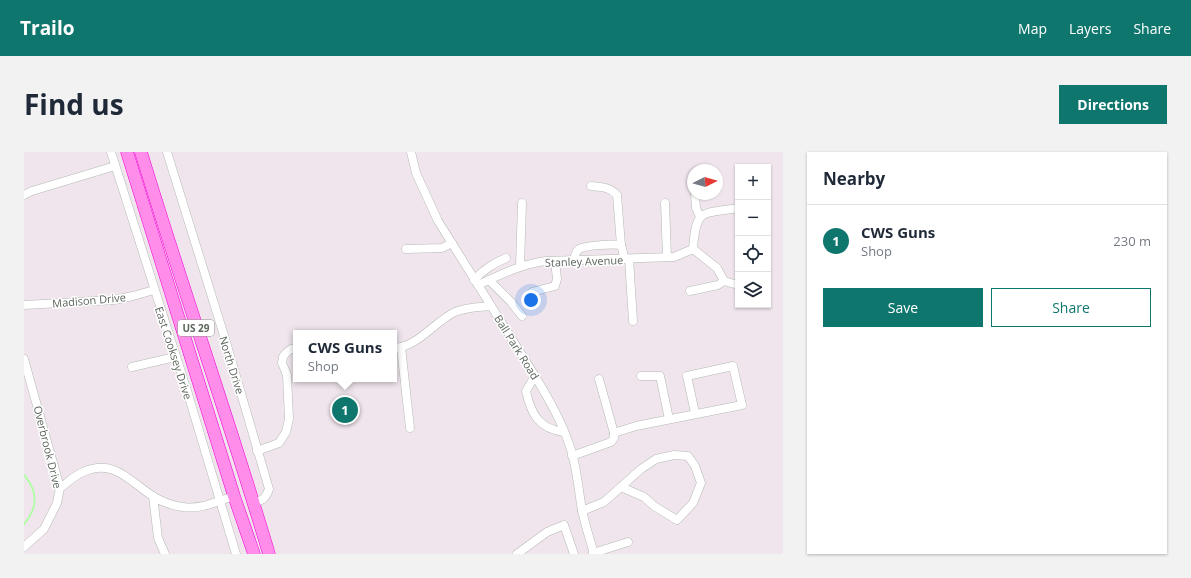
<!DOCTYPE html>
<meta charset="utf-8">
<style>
:root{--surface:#fff;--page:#f2f2f3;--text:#1f2937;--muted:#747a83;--line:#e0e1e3;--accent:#0f766e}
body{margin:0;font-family:"Open Sans",sans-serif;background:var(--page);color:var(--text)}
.controls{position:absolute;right:12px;top:12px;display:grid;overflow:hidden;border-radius:0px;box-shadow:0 1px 3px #0004}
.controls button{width:36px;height:36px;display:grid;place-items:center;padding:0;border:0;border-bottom:1px solid var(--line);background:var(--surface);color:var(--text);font:20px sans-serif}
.compass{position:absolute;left:663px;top:12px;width:36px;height:36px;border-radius:50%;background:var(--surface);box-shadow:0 1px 3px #0004;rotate:84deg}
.you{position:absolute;left:507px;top:148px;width:14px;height:14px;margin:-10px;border:3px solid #fff;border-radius:50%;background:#1a73e8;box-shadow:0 0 0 6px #1a73e833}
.badge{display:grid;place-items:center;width:26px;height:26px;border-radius:50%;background:var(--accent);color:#fff;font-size:13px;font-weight:700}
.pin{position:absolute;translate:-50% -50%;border:2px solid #fff;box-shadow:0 1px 4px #0006}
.popup{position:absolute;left:269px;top:178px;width:104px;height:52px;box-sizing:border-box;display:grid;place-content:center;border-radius:0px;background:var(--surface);filter:drop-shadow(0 1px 3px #0005);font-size:13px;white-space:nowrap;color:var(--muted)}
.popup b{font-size:15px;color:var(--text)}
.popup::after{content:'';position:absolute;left:50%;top:100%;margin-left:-8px;border:8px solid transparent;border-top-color:var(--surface)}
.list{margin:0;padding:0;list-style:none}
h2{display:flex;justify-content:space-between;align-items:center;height:52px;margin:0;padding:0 16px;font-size:17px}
h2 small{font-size:13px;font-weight:400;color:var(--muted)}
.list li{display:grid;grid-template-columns:26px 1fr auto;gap:12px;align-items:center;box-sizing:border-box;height:72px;padding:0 16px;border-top:1px solid var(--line)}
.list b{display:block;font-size:15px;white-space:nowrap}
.list p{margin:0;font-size:13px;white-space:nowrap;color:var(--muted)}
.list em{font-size:13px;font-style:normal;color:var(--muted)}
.actions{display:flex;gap:8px;padding:12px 16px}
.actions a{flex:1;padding:9px 0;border:1px solid var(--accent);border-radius:0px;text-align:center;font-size:14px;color:var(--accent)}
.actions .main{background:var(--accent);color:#fff}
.icon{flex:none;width:22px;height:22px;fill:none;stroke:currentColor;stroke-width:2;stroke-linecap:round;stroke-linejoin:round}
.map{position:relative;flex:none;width:759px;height:402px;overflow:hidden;border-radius:0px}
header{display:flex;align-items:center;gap:24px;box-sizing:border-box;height:56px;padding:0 20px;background:var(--accent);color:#fff}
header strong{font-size:19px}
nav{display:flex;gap:22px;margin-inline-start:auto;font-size:14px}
.intro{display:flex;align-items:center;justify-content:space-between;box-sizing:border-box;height:96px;padding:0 24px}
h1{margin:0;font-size:28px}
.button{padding:10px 18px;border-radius:0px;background:var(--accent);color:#fff;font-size:14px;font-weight:700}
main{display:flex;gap:24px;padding:0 24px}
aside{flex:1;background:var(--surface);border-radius:0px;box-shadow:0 1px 3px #0004}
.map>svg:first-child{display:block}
</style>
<header>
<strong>Trailo</strong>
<nav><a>Map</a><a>Layers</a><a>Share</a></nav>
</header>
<div class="intro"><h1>Find us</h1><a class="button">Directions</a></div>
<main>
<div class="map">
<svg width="759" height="402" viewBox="0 0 759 402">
<rect width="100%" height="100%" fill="#f0e5ed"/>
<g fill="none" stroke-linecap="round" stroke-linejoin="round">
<path stroke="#b0ffa6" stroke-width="2" d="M0,323C14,339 14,356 0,372"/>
<g stroke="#b3bab3" stroke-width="9">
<g id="minor">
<polyline points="87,0 164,242 212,402"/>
<path d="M143,0L202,190L245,337C242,346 239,348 230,351"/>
<path d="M387,0L392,21L414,69L511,224C524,246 537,268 545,292C553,313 554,336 558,358C561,373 566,387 570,402"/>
<polyline points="669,27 669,29"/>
<path d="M567,34C577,35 586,35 593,43L597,93"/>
<polyline points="671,42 672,56 676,65"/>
<polyline points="0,43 8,39 91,14"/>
<polyline points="641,51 643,105"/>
<polyline points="382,97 418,96 428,91"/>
<path d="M669,97C672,56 677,62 714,56"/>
<polyline points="605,107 609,169"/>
<path d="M550,109C551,104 551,100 555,97C562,93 589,92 597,93L599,100L600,107"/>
<polyline points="496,114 498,51"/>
<path d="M450,128C460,117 469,112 482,106"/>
<polyline points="465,128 487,150 498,164"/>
<polyline points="700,129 714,133"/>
<path d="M454,133C476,123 497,112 522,109L650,105L669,97"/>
<polyline points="666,139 694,133 700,129 693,116 669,97"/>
<polyline points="508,140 531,134 533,127 531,109"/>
<polyline points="0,153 90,148 109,144 130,138"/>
<polyline points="377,195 386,276"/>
<path d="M370,196C394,195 410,170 431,160C442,155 455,155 467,154"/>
<polyline points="0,207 36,336 33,351 20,377 0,395"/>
<polyline points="108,215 151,205"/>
<path d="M511,224L502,239C507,262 515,277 540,280"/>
<polyline points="617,224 636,224 645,267"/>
<polyline points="575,227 590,281"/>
<polyline points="233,299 255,291 262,280 265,267 263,223 258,211 259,205 262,201 267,197 272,197"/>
<polyline points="548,304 587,290 590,286 590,281 612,274 718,253 709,214 663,224 671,261"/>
<path d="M36,336C43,331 50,324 59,320C91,306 106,330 130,345C139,350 149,354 159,355C176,358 194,349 210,344"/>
<polyline points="129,344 134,386 141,402"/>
<polyline points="558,359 580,350 617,317 632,307 650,303 664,304 671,314 677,331 669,351 653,368 630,354 620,345 597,335"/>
<polyline points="569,401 604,390"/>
<polyline points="493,402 523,380 540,373 550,402"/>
</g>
</g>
<g stroke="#f500d3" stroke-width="13">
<g id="highway">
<polyline points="103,0 210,344 230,402"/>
<path d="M117,0C158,135 205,267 245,402"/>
</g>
</g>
<use href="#minor" stroke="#fff" stroke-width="8"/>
<use href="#highway" stroke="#ff8de9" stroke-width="12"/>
</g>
<g text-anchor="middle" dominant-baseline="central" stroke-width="3" stroke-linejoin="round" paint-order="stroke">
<rect fill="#fff" stroke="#8e948e" stroke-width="1" x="154" y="168" width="36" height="16" rx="3"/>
<g font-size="10" font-weight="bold" fill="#5d665d">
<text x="172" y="176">US 29</text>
</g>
<g font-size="11" fill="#5d665d" stroke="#fff">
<text transform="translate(560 109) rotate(-2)">Stanley Avenue</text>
<text transform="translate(65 148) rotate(-5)">Madison Drive</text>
<text transform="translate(493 195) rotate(58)">Ball Park Road</text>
<text transform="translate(150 201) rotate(72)">East Cooksey Drive</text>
<text transform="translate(208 213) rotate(73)">North Drive</text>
<text transform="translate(24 295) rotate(76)">Overbrook Drive</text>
</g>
</g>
</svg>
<div class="controls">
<button>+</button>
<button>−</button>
<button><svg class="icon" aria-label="locate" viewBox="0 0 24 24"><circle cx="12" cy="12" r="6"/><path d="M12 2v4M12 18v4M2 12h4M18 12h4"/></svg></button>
<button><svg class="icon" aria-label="layers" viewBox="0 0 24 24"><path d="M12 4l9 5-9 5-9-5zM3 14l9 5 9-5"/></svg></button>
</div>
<svg class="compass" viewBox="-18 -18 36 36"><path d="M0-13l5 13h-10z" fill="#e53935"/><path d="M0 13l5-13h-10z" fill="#747a83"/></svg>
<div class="you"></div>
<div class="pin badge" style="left:321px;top:258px">1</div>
<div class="popup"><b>CWS Guns</b>Shop</div>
</div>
<aside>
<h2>Nearby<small></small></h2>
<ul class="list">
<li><span class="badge">1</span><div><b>CWS Guns</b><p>Shop</p></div><em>230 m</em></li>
</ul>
<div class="actions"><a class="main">Save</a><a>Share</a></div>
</aside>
</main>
